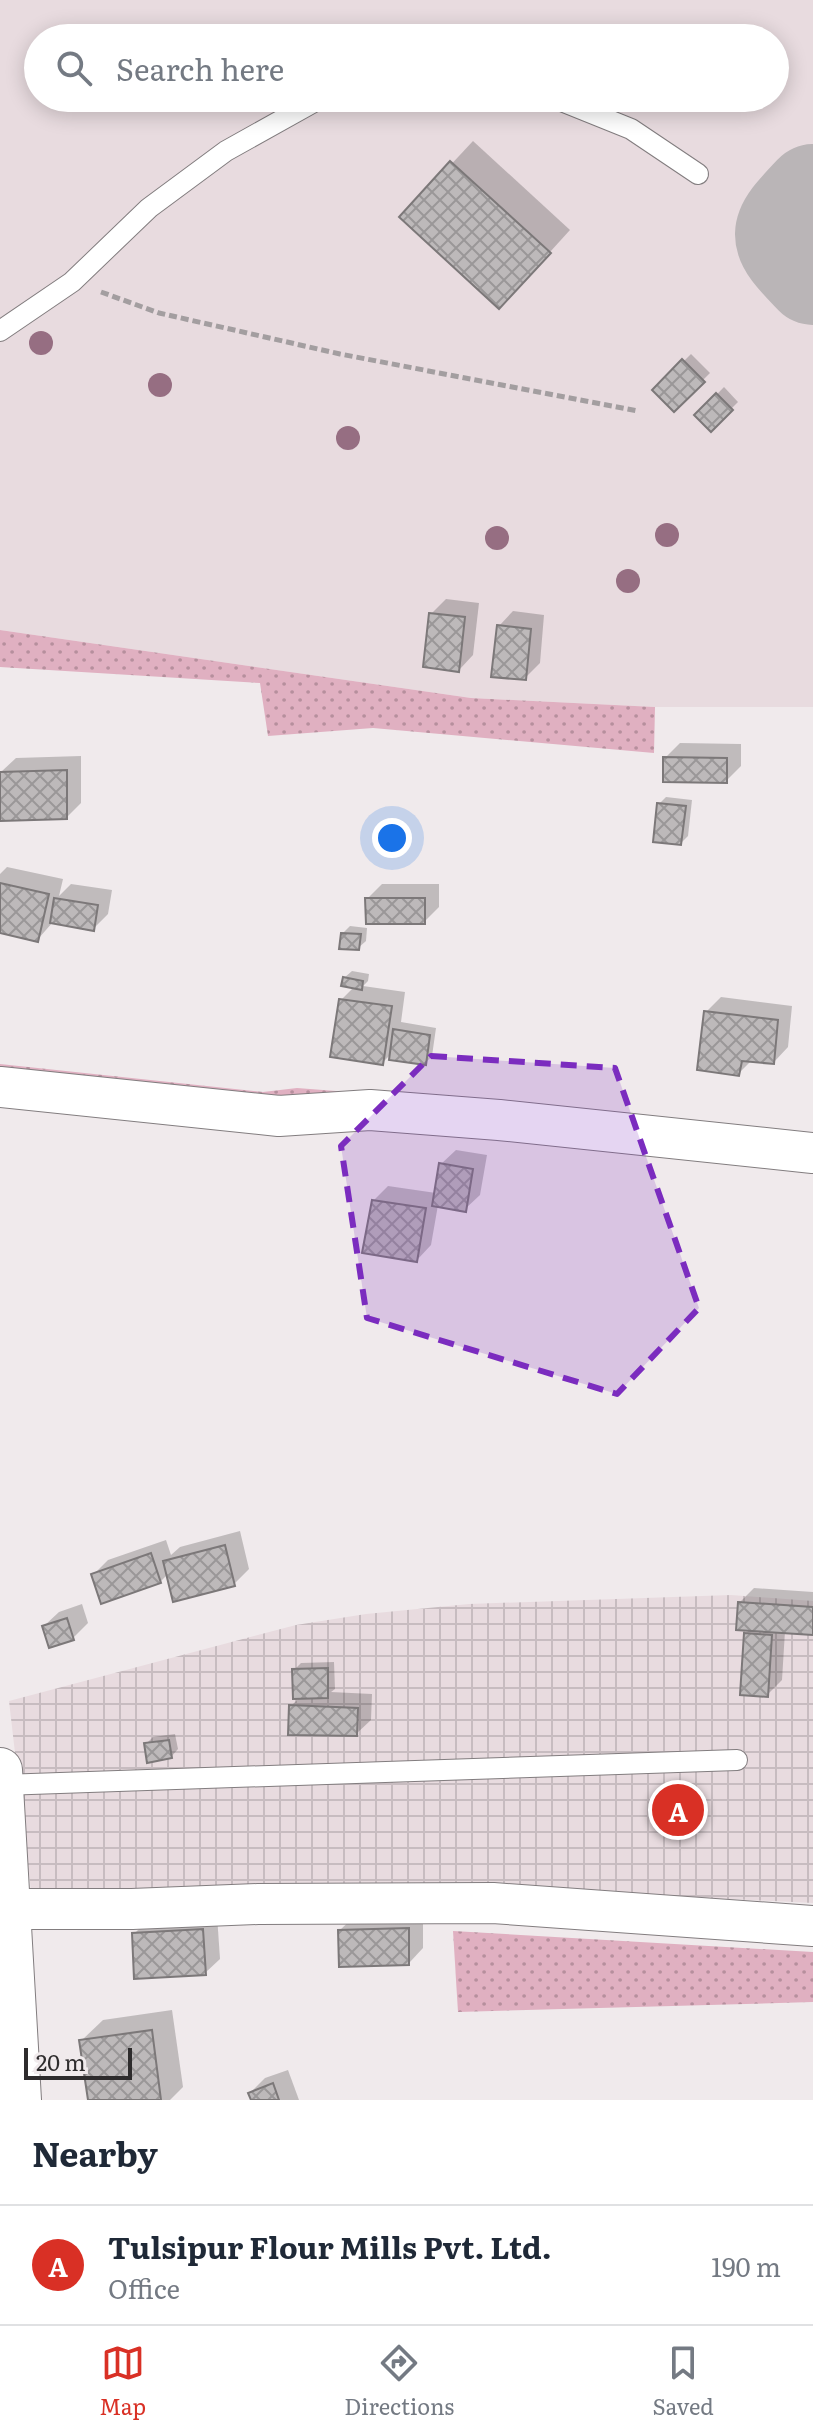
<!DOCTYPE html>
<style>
:root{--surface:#fff;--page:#f2f2f3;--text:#1f2937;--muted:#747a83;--line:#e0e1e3;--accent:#d93025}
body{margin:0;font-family:Literata,serif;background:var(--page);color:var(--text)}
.scale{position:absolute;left:24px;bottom:20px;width:108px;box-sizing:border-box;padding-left:8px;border:4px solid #2e2c2d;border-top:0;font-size:22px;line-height:28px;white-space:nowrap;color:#2e2c2d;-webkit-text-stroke:6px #f0eaec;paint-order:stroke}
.you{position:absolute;left:392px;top:838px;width:28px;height:28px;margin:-20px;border:6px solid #fff;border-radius:50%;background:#1a73e8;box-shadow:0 0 0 12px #1a73e833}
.badge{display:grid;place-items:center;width:52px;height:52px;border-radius:50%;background:var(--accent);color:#fff;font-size:26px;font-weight:700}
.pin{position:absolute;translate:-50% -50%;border:4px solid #fff;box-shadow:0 2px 8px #0006}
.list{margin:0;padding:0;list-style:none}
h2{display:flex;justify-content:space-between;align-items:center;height:104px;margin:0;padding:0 32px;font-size:34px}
h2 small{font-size:26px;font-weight:400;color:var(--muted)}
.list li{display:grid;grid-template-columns:52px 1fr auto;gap:24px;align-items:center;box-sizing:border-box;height:120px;padding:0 32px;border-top:2px solid var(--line)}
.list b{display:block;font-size:30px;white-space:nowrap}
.list p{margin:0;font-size:26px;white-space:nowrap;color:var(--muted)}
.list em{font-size:26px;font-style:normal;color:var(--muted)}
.icon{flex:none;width:44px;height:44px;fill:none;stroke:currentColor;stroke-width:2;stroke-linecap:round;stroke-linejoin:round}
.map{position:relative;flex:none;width:813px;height:2100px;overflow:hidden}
.search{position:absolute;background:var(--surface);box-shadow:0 4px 20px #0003;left:24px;right:24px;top:24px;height:88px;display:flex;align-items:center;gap:20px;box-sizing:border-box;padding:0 28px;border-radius:44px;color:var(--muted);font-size:30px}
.sheet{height:224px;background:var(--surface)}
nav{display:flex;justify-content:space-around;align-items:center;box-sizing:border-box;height:112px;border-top:2px solid var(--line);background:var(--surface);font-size:22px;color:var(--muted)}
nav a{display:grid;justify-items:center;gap:4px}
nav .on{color:var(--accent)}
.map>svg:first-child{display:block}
</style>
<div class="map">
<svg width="813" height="2100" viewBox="0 0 813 2100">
<defs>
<pattern id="industrial-grid" width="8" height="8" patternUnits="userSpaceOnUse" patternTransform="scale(2)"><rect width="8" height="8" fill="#e8dbdf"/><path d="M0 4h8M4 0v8" fill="none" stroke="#c7bcc0"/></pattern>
<pattern id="green-dots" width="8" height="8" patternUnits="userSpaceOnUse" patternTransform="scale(2)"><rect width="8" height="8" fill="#e0b0c1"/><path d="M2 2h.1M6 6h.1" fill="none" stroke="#b68f9d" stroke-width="1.8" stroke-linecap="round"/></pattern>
<pattern id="building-cross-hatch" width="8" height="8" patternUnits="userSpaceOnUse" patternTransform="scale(2)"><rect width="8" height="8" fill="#bdb9ba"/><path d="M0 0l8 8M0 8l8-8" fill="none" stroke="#9a9798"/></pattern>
</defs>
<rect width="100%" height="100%" fill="#f0eaec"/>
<path fill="#e8dbdf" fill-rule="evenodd" d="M0,0H813V707H655L471,698L0,630ZM38,38H775V98H38Z"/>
<polygon fill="url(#industrial-grid)" points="731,1595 813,1601 813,1903 666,1896 479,1882 31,1891 9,1701 296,1625 366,1614 469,1604"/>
<g fill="url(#green-dots)">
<polygon points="0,630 471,698 655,707 654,753 373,728 268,736 260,683 0,667"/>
<polygon points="0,1064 263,1092 297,1088 349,1092 289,1103 0,1074"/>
<polygon points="453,1931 813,1952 813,2002 458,2012"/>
</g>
<g fill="#0003">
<polygon points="473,141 570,230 520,285 402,217"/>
<polygon points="691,354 710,373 674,409 655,390"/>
<polygon points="724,387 738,402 711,429 697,415"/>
<polygon points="446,599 479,603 473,655 459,670 431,614"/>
<polygon points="513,611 544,615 540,663 525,678 499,626"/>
<polygon points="680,743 741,744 741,766 726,781 665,758"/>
<polygon points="81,756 81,803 67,817 1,772 16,758"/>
<polygon points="666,797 692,800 688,836 681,843 659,804"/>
<polygon points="7,867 63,879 59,896 71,884 112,890 108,914 94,928 53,922 38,939 0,931 0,874"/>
<polygon points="382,884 439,884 439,907 424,922 367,899"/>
<polygon points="350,926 367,928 366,941 358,948 343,933"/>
<polygon points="352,971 369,974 368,981 363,986 405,992 401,1022 436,1028 432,1056 425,1063 392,1053 382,1063 341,1000 354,987 344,978"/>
<polygon points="721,997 792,1006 788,1047 774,1062 752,1060 738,1074 706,1012"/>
<polygon points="456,1150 487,1155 480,1195 465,1209 438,1205 431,1245 417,1260 373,1201 388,1186 436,1193 441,1164"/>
<polygon points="240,1531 249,1569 234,1584 168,1574 160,1582 94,1574 108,1560 166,1540 171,1555 180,1547"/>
<polygon points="754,1588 813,1592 813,1633 785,1631 782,1680 767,1695 746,1633 751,1629 739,1603"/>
<polygon points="82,1604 88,1623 73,1638 44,1626 59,1612"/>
<polygon points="334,1662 335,1689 331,1692 372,1694 371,1720 356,1734 291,1706 301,1696 294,1670 301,1663"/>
<polygon points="175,1734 178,1749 171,1757 146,1744 153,1737"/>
<polygon points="423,1914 423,1948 409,1963 340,1930 355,1916"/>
<polygon points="217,1915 220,1959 205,1973 134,1934 149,1919"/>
<polygon points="172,2010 183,2087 170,2100 90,2100 81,2041 103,2020"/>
<polygon points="288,2070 299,2100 253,2100 250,2093 265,2078"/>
</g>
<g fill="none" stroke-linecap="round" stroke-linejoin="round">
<path stroke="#bab5b7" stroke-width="96" d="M813,192C774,233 772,235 813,277"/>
</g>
<g fill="url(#building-cross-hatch)" stroke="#7c7879" stroke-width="2">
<polygon points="450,161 551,253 499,309 399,217"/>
<polygon points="682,359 705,382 674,412 652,390"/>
<polygon points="716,393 733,410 711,432 694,415"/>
<polygon points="429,613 465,617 459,672 423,667"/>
<polygon points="497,625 531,629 526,680 491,677"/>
<polygon points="663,757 727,758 727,783 663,782"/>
<polygon points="67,770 67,819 0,821 0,772"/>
<polygon points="657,803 686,806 681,845 653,842"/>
<polygon points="0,883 49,894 38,942 0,933"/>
<polygon points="54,898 98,905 94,931 50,923"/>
<polygon points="365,898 425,898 425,924 366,924"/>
<polygon points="341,933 361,934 359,950 339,949"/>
<polygon points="343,977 363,981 362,990 341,986"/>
<polygon points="339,999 392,1006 383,1065 330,1057"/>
<polygon points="704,1011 778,1020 774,1064 742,1061 739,1076 697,1070"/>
<polygon points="393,1029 430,1035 426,1065 389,1060"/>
<polygon points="439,1163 473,1169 466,1212 432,1206"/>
<polygon points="372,1200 426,1208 417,1262 362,1253"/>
<polygon points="225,1545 235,1586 173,1602 163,1561"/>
<polygon points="151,1553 161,1583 101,1604 91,1574"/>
<polygon points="738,1602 813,1607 813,1635 736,1630"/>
<polygon points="67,1618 74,1640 49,1648 42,1626"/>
<polygon points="744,1633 772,1635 768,1697 740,1695"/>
<polygon points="328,1668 328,1698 293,1699 292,1669"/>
<polygon points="289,1705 358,1708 357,1736 288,1735"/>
<polygon points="169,1740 172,1758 147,1763 144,1743"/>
<polygon points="409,1928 409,1965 339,1967 338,1930"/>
<polygon points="203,1929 206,1975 134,1979 132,1933"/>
<polygon points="152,2030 161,2100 88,2100 79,2040"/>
<polygon points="273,2083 279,2100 251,2100 248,2093"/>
</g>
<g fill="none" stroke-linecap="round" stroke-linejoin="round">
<g stroke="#827d7f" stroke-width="22">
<g id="lane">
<polyline points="554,98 631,129 698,174"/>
<polyline points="0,331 72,282 149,208 226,151 321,98"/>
<polyline points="2,1785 737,1760"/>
</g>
</g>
<g stroke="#827d7f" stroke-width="42">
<g id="street">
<polyline points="0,1087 279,1116 370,1110 499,1120 813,1153"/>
<polyline points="8,1909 132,1909 258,1904 493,1903 813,1926"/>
</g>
</g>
<g stroke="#827d7f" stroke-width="46">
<polyline id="primary" points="0,1770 19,2100"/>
</g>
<polyline stroke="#a39ea0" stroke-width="5" stroke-dasharray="8 4" stroke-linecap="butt" points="101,292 159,313 340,354 638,411"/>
<use href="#lane" stroke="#fff" stroke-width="20"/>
<use href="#street" stroke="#fff" stroke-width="40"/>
<use href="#primary" stroke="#fff" stroke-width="44"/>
</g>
<g fill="#966e82">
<circle cx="41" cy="343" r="12"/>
<circle cx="160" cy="385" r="12"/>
<circle cx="348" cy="438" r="12"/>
<circle cx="667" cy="535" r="12"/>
<circle cx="497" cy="538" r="12"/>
<circle cx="628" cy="581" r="12"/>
</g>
<path fill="#7b2cbf" fill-opacity="0.2" stroke="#7b2cbf" stroke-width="6" stroke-dasharray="16 10" stroke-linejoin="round" d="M431,1056L615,1068L699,1308L617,1394L367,1318L341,1146Z"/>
</svg>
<div class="scale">20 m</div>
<div class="you"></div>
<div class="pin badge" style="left:678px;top:1810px">A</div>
<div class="search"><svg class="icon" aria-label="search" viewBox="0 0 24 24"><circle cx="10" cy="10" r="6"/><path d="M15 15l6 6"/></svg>Search here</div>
</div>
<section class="sheet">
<h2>Nearby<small></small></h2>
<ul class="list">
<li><span class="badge">A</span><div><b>Tulsipur Flour Mills Pvt. Ltd.</b><p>Office</p></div><em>190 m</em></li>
</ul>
</section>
<nav>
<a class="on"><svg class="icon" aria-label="map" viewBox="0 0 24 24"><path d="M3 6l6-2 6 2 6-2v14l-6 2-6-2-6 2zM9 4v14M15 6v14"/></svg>Map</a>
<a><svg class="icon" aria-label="directions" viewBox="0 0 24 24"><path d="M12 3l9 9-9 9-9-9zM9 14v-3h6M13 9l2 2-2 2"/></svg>Directions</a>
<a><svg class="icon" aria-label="saved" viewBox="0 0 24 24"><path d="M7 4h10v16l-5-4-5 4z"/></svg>Saved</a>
</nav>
